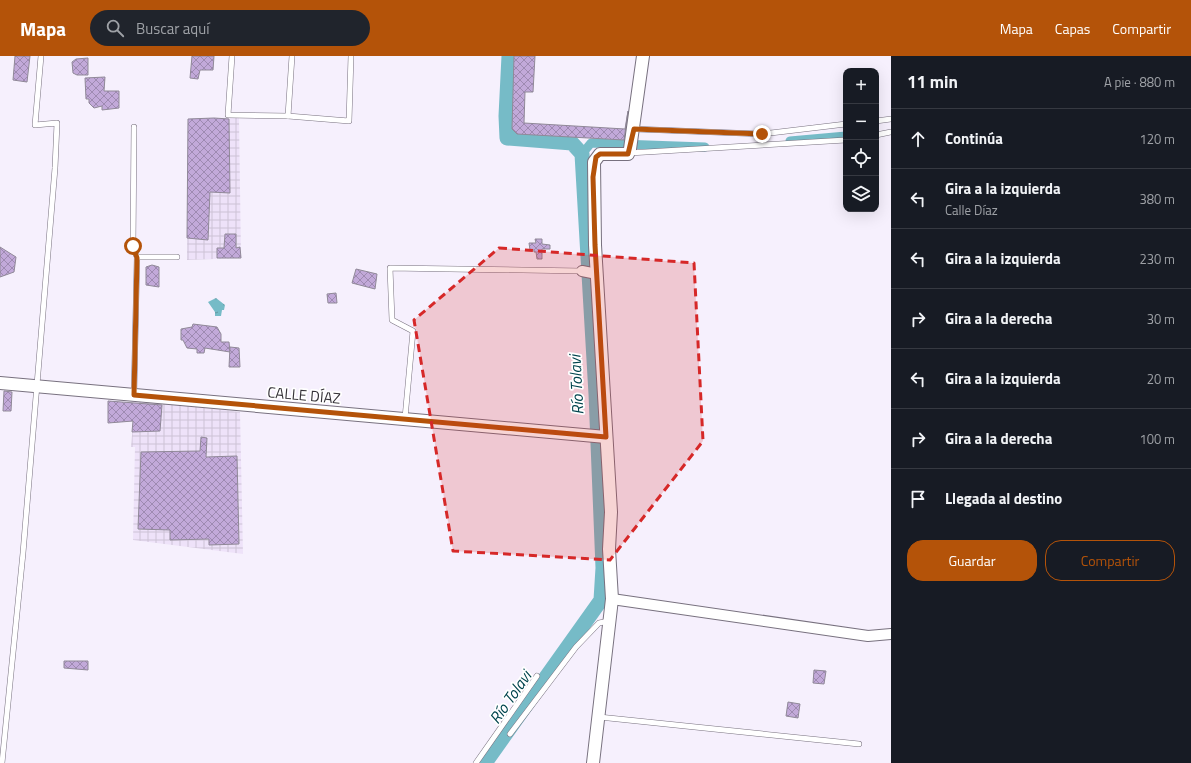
<!DOCTYPE html>
<html lang="es">
<meta charset="utf-8">
<style>
:root{--surface:#171b24;--page:#20242c;--text:#f1f3f6;--muted:#9ea1a6;--line:#363941;--accent:#b45309}
body{margin:0;font-family:"Titillium Web",sans-serif;background:var(--page);color:var(--text)}
.controls{position:absolute;right:12px;top:12px;display:grid;overflow:hidden;border-radius:8px;box-shadow:0 4px 16px #0002}
.controls button{width:36px;height:36px;display:grid;place-items:center;padding:0;border:0;border-bottom:1px solid var(--line);background:var(--surface);color:var(--text);font:20px sans-serif}
.stop{position:absolute;width:12px;height:12px;margin:-9px;border:3px solid #b45309;border-radius:50%;background:#fff}
.stop.end{background:#b45309;border-color:#fff;box-shadow:0 1px 4px #0008}
.list{margin:0;padding:0;list-style:none}
h2{display:flex;justify-content:space-between;align-items:center;height:52px;margin:0;padding:0 16px;font-size:17px}
h2 small{font-size:13px;font-weight:400;color:var(--muted)}
.list li{display:grid;grid-template-columns:26px 1fr auto;gap:12px;align-items:center;box-sizing:border-box;height:60px;padding:0 16px;border-top:1px solid var(--line)}
.list b{display:block;font-size:15px;white-space:nowrap}
.list p{margin:0;font-size:13px;white-space:nowrap;color:var(--muted)}
.list em{font-size:13px;font-style:normal;color:var(--muted)}
.actions{display:flex;gap:8px;padding:12px 16px}
.actions a{flex:1;padding:9px 0;border:1px solid var(--accent);border-radius:16px;text-align:center;font-size:14px;color:var(--accent)}
.actions .main{background:var(--accent);color:#fff}
.icon{flex:none;width:22px;height:22px;fill:none;stroke:currentColor;stroke-width:2;stroke-linecap:round;stroke-linejoin:round}
.map{position:relative;flex:none;width:891px;height:707px;overflow:hidden}
header{display:flex;align-items:center;gap:24px;box-sizing:border-box;height:56px;padding:0 20px;background:var(--accent);color:#fff}
header strong{font-size:19px}
nav{display:flex;gap:22px;margin-inline-start:auto;font-size:14px}
.search{width:280px;height:36px;background:var(--page);display:flex;align-items:center;gap:10px;box-sizing:border-box;padding:0 14px;border-radius:22px;color:var(--muted);font-size:15px}
main{display:flex}
aside{flex:1;background:var(--surface)}
.map>svg:first-child{display:block}
</style>
<header>
<strong>Mapa</strong>
<div class="search"><svg class="icon" aria-label="search" viewBox="0 0 24 24"><circle cx="10" cy="10" r="6"/><path d="M15 15l6 6"/></svg>Buscar aquí</div>
<nav><a>Mapa</a><a>Capas</a><a>Compartir</a></nav>
</header>
<main>
<div class="map">
<svg width="891" height="707" viewBox="0 0 891 707">
<defs>
<pattern id="industrial-grid" width="8" height="8" patternUnits="userSpaceOnUse"><rect width="8" height="8" fill="#eee2f9"/><path d="M0 4h8M4 0v8" fill="none" stroke="#cdc2d6"/></pattern>
<pattern id="water-ripples" width="26" height="14" patternUnits="userSpaceOnUse"><rect width="26" height="14" fill="#76bbc7"/><path d="M2 4q2-2 4 0t4 0M15 11q2-2 4 0t4 0" fill="none" stroke="#6299a3"/></pattern>
<pattern id="building-cross-hatch" width="8" height="8" patternUnits="userSpaceOnUse"><rect width="8" height="8" fill="#c2a9d9"/><path d="M0 0l8 8M0 8l8-8" fill="none" stroke="#9e8ab1"/></pattern>
</defs>
<rect width="100%" height="100%" fill="#f6f0fd"/>
<g fill="url(#industrial-grid)">
<polygon points="239,62 241,202 187,204 188,63"/>
<polygon points="135,343 240,356 243,498 133,484 135,391 131,391"/>
</g>
<polygon fill="url(#water-ripples)" points="216,242 225,249 224,254 222,254 221,260 215,260 215,256 208,246"/>
<g fill="none" stroke-linecap="round" stroke-linejoin="round">
<g stroke="#76bbc7" stroke-width="9">
<polyline points="790,85 846,80"/>
<polyline points="582,98 591,87 705,91"/>
</g>
<polyline stroke="#76bbc7" stroke-width="15" points="485,707 601,544 603,512 596,338 582,98 572,87 507,82 506,60 509,0"/>
</g>
<g fill="url(#building-cross-hatch)" stroke="#908998">
<polygon points="15,0 30,0 27,26 13,24"/>
<polygon points="192,0 214,0 213,14 200,14 198,23 190,22"/>
<polygon points="514,0 535,0 533,36 525,36 524,67 625,73 628,55 624,84 517,78 512,73"/>
<polygon points="88,2 88,19 77,19 73,17 72,6 76,3"/>
<polygon points="105,21 104,35 119,35 119,52 102,54 102,50 94,52 89,47 89,43 86,43 85,22"/>
<polygon points="214,62 229,63 230,137 210,136 208,184 187,182 188,63"/>
<polygon points="225,178 236,178 236,192 240,191 241,202 217,202 217,192 224,192"/>
<polygon points="535,183 542,183 542,188 550,189 550,193 542,193 542,203 537,203 536,196 534,196 534,194 530,194 529,187 536,187"/>
<polygon points="0,191 16,201 14,216 0,221"/>
<polygon points="152,209 159,211 159,231 146,229 146,211"/>
<polygon points="356,213 377,218 375,233 352,227"/>
<polygon points="336,237 337,247 328,247 327,238"/>
<polygon points="193,268 217,271 221,278 221,286 229,286 230,296 205,292 204,297 197,297 197,293 187,292 183,284 181,284 181,273 192,271"/>
<polygon points="230,291 239,292 240,311 229,311"/>
<polygon points="4,335 12,336 11,355 3,355"/>
<polygon points="108,345 162,349 160,375 132,376 133,365 108,367"/>
<polygon points="201,381 207,382 206,401 237,400 239,488 209,489 209,483 170,484 170,474 138,473 141,396 200,395"/>
<polygon points="64,605 88,605 88,614 64,612"/>
<polygon points="814,614 826,615 824,628 813,627"/>
<polygon points="788,646 800,648 798,662 786,660"/>
</g>
<g fill="none" stroke-linecap="round" stroke-linejoin="round">
<g stroke="#78717f" stroke-width="6">
<g id="service">
<polyline points="232,0 228,59 288,60 349,65 351,0"/>
<polyline points="288,60 292,0"/>
<polyline points="876,65 891,63"/>
<polyline points="634,73 762,78 846,68"/>
<polyline points="876,79 891,76"/>
<polyline points="629,97 846,84"/>
<polyline points="137,201 177,201"/>
<polyline points="134,338 137,201 133,190 134,71"/>
<polyline points="405,362 413,275 392,264 390,212 582,215"/>
<polyline points="599,661 859,688"/>
<polyline points="510,678 576,591 599,567 609,565"/>
<polyline points="2,707 23,497 55,112 57,67 35,69 41,0"/>
<polyline points="476,707 537,620"/>
</g>
</g>
<g stroke="#78717f" stroke-width="12">
<g id="minor">
<polyline points="582,215 597,218"/>
<polyline points="612,543 868,580 891,578"/>
</g>
</g>
<g stroke="#78717f" stroke-width="14">
<g id="tertiary">
<polyline points="0,327 606,381"/>
<polyline points="593,707 612,543 609,493 611,456 595,189 594,106 600,98 628,98 630,93 643,0"/>
</g>
</g>
<use href="#service" stroke="#fff" stroke-width="5"/>
<use href="#minor" stroke="#fff" stroke-width="10"/>
<use href="#tertiary" stroke="#fff" stroke-width="12"/>
</g>
<g fill="none" stroke-linecap="round" stroke-linejoin="round">
<polyline stroke="#b45309" stroke-width="5" points="133,190 137,202 134,339 606,381 595,189 593,121 596,101 600,98 628,98 634,73 762,78"/>
</g>
<path fill="#d62828" fill-opacity="0.2" stroke="#d62828" stroke-width="3" stroke-dasharray="8 5" stroke-linejoin="round" d="M499,192L694,207L703,385L610,504L453,495L414,264Z"/>
<g text-anchor="middle" dominant-baseline="central" stroke-width="3.5" stroke-linejoin="round" paint-order="stroke">
<g font-size="15" fill="#363339" stroke="#fff">
<text transform="translate(304 339) rotate(5)">CALLE DÍAZ</text>
</g>
<g font-size="16" font-style="italic" fill="#01444d" stroke="#fff">
<text transform="translate(576 329) rotate(-93)">Río Tolavi</text>
<text transform="translate(510 641) rotate(-55)">Río Tolavi</text>
</g>
</g>
</svg>
<div class="controls">
<button>+</button>
<button>−</button>
<button><svg class="icon" aria-label="locate" viewBox="0 0 24 24"><circle cx="12" cy="12" r="6"/><path d="M12 2v4M12 18v4M2 12h4M18 12h4"/></svg></button>
<button><svg class="icon" aria-label="layers" viewBox="0 0 24 24"><path d="M12 4l9 5-9 5-9-5zM3 14l9 5 9-5"/></svg></button>
</div>
<div class="stop" style="left:133px;top:190px"></div>
<div class="stop end" style="left:762px;top:78px"></div>
</div>
<aside>
<h2>11 min<small>A pie · 880 m</small></h2>
<ul class="list">
<li><svg class="icon" aria-label="ahead" viewBox="0 0 24 24"><path d="M12 20V5M6 11l6-6 6 6"/></svg><div><b>Continúa</b></div><em>120 m</em></li>
<li><svg class="icon" aria-label="left" viewBox="0 0 24 24"><path d="M17 20v-9H6M10 6l-5 5 5 5"/></svg><div><b>Gira a la izquierda</b><p>Calle Díaz</p></div><em>380 m</em></li>
<li><svg class="icon" aria-label="left" viewBox="0 0 24 24"><path d="M17 20v-9H6M10 6l-5 5 5 5"/></svg><div><b>Gira a la izquierda</b></div><em>230 m</em></li>
<li><svg class="icon" aria-label="right" viewBox="0 0 24 24"><path d="M7 20v-9h11M14 6l5 5-5 5"/></svg><div><b>Gira a la derecha</b></div><em>30 m</em></li>
<li><svg class="icon" aria-label="left" viewBox="0 0 24 24"><path d="M17 20v-9H6M10 6l-5 5 5 5"/></svg><div><b>Gira a la izquierda</b></div><em>20 m</em></li>
<li><svg class="icon" aria-label="right" viewBox="0 0 24 24"><path d="M7 20v-9h11M14 6l5 5-5 5"/></svg><div><b>Gira a la derecha</b></div><em>100 m</em></li>
<li><svg class="icon" aria-label="arrive" viewBox="0 0 24 24"><path d="M6 21V4h12l-3 4 3 4H6"/></svg><div><b>Llegada al destino</b></div></li>
</ul>
<div class="actions"><a class="main">Guardar</a><a>Compartir</a></div>
</aside>
</main>
